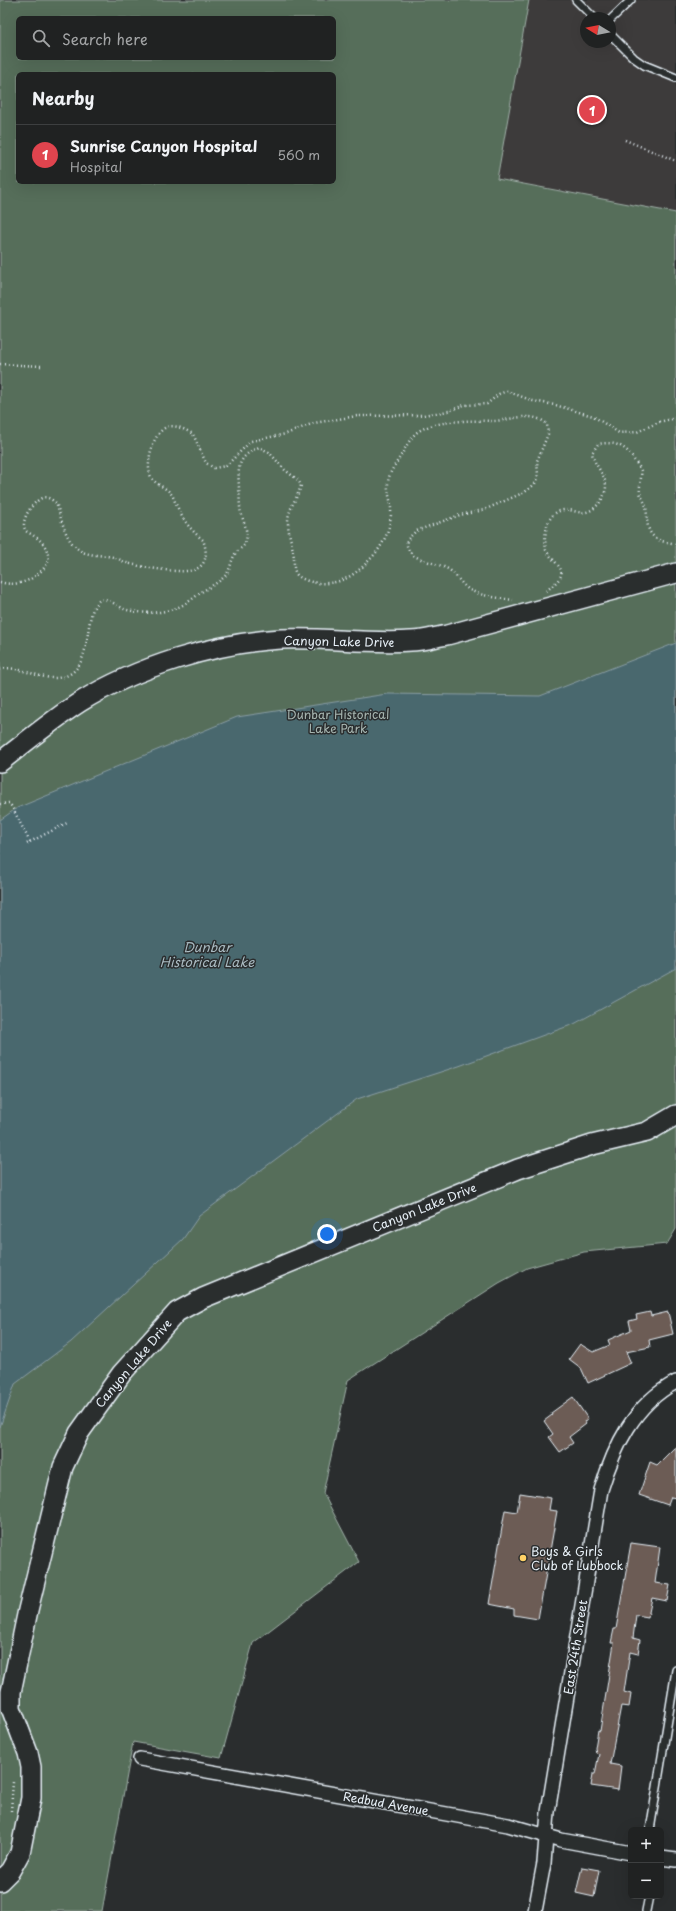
<!DOCTYPE html>
<meta charset="utf-8">
<style>
:root{--surface:#202222;--page:#2d2f2f;--text:#f1f3f6;--muted:#a2a4a5;--line:#3d3f40;--accent:#d93025}
body{margin:0;font-family:"Playpen Sans",sans-serif;background:var(--page);color:var(--text)}
.controls{position:absolute;right:12px;bottom:12px;display:grid;overflow:hidden;border-radius:6px;box-shadow:0 4px 16px #0002}
.controls button{width:36px;height:36px;display:grid;place-items:center;padding:0;border:0;border-bottom:1px solid var(--line);background:var(--surface);color:var(--text);font:20px sans-serif}
.compass{position:absolute;left:580px;top:12px;width:36px;height:36px;border-radius:50%;background:var(--surface);box-shadow:0 4px 16px #0002;rotate:280deg}
.you{position:absolute;left:327px;top:1234px;width:14px;height:14px;margin:-10px;border:3px solid #fff;border-radius:50%;background:#1a73e8;box-shadow:0 0 0 6px #1a73e833}
.badge{display:grid;place-items:center;width:26px;height:26px;border-radius:50%;background:var(--accent);color:#fff;font-size:13px;font-weight:700}
.pin{position:absolute;translate:-50% -50%;border:2px solid #fff;box-shadow:0 1px 4px #0006}
.list{margin:0;padding:0;list-style:none}
h2{display:flex;justify-content:space-between;align-items:center;height:52px;margin:0;padding:0 16px;font-size:17px}
h2 small{font-size:13px;font-weight:400;color:var(--muted)}
.list li{display:grid;grid-template-columns:26px 1fr auto;gap:12px;align-items:center;box-sizing:border-box;height:60px;padding:0 16px;border-top:1px solid var(--line)}
.list b{display:block;font-size:15px;white-space:nowrap}
.list p{margin:0;font-size:13px;white-space:nowrap;color:var(--muted)}
.list em{font-size:13px;font-style:normal;color:var(--muted)}
.icon{flex:none;width:22px;height:22px;fill:none;stroke:currentColor;stroke-width:2;stroke-linecap:round;stroke-linejoin:round}
.map{position:relative;flex:none;width:676px;height:1911px;overflow:hidden}
.search{position:absolute;background:var(--surface);box-shadow:0 4px 16px #0002;left:16px;top:16px;width:320px;height:44px;display:flex;align-items:center;gap:10px;box-sizing:border-box;padding:0 14px;border-radius:6px;color:var(--muted);font-size:15px}
.panel{position:absolute;background:var(--surface);box-shadow:0 4px 16px #0002;left:16px;top:72px;width:320px;height:112px;border-radius:6px}
.map>svg:first-child{display:block}
</style>
<div class="map">
<svg width="676" height="1911" viewBox="0 0 676 1911">
<rect width="100%" height="100%" fill="#2a2d2e"/>
<filter id="ink" filterUnits="userSpaceOnUse"><feTurbulence type="fractalNoise" baseFrequency=".025" numOctaves="2"/><feDisplacementMap in="SourceGraphic" scale="8" xChannelSelector="R" yChannelSelector="G"/><feConvolveMatrix kernelMatrix="1 2 1 2 8 2 1 2 1" color-interpolation-filters="sRGB"/></filter>
<g filter="url(#ink)">
<path fill="#3e3b3a" fill-rule="evenodd" d="M529,0H676V213L496,179ZM586,18H610V42H586Z"/>
<path fill="#576e5a" stroke="#a0b0a9" fill-rule="evenodd" d="M0,0H529L497,179L676,213V1229L667,1244L584,1252L527,1268L499,1283L348,1380L323,1493L359,1562L253,1643L221,1758L133,1742L102,1911H0ZM18,18H334V58H18ZM18,74H334V182H18Z"/>
<polygon fill="#4a676e" stroke="#899ea5" points="676,643 676,968 574,1024 459,1066 357,1099 199,1216 183,1239 71,1342 15,1384 0,1427 0,820 17,808 237,717 387,694 540,696"/>
<g fill="#6c5c55" stroke="#e8f1f8">
<polygon points="650,1312 651,1316 668,1312 673,1334 649,1340 650,1347 626,1352 631,1363 588,1383 581,1368 569,1359 580,1344 593,1352 610,1345 608,1340 631,1330 629,1321 637,1319 636,1315"/>
<polygon points="573,1397 588,1419 584,1421 586,1424 569,1437 573,1443 560,1452 549,1437 553,1434 544,1421 552,1415 551,1413"/>
<polygon points="676,1446 676,1498 671,1497 668,1505 639,1495 650,1462 657,1465"/>
<polygon points="520,1493 551,1498 549,1510 557,1511 538,1619 514,1615 514,1609 489,1604 505,1510 517,1512"/>
<polygon points="631,1543 660,1547 655,1583 670,1585 667,1601 652,1598 648,1617 636,1615 633,1638 640,1640 638,1654 630,1652 624,1692 631,1694 629,1707 621,1706 610,1764 621,1766 618,1790 591,1786 593,1774 595,1774 599,1754 596,1753 595,1748 598,1730 600,1731 614,1643 611,1643 614,1629 616,1629"/>
<polygon points="582,1867 599,1870 594,1897 576,1893"/>
</g>
<g fill="none" stroke-linecap="round" stroke-linejoin="round">
<g stroke="#e8f1f8" stroke-width="10">
<g id="lane">
<polyline points="576,0 594,18"/>
<polyline points="610,20 631,0"/>
<polyline points="610,34 634,58 644,65 676,78"/>
<polyline points="650,1830 676,1670"/>
<polyline points="646,1911 649,1896"/>
</g>
</g>
<g stroke="#e8f1f8" stroke-width="16">
<g id="street">
<polyline points="140,1759 508,1825 561,1840 631,1853"/>
<polyline points="661,1858 676,1860"/>
<path d="M535,1911L544,1863L548,1812L601,1490C614,1447 634,1404 676,1382"/>
</g>
</g>
<g stroke="#e8f1f8" stroke-width="22">
<g id="secondary">
<path d="M0,762C26,742 52,720 80,702C137,667 214,643 281,639C324,637 368,644 411,641C423,641 435,637 447,635L676,573"/>
<polyline points="0,1881 10,1871 20,1853 31,1798 31,1767 28,1753 11,1708 11,1692 28,1610 63,1467 79,1433 122,1373 177,1312 203,1298 518,1169 592,1145 647,1132 676,1115"/>
</g>
</g>
<g stroke="#e8f1f8" stroke-width="2.5" stroke-dasharray="1 3" stroke-linecap="butt">
<polyline points="625,140 676,161"/>
<polyline points="0,364 41,366"/>
<path d="M0,582C20,588 39,578 49,561C48,549 44,542 34,536C32,534 28,533 26,531C19,521 32,504 40,499C46,495 51,499 56,503C62,519 64,538 78,549C87,557 105,554 116,558C120,559 123,562 127,563C140,567 186,575 196,569C208,564 207,550 203,540C191,530 183,521 177,506C175,503 174,498 172,495C166,486 153,485 150,474C146,462 153,432 167,427C175,424 186,430 193,434L206,463L214,468L226,466L251,441L286,434L314,423L357,416L423,415L449,411L464,405L487,404L499,394L507,391L533,401L555,405L593,416L619,433L637,432L659,422L676,418"/>
<path d="M546,591C573,570 559,570 546,550C544,536 545,512 564,510C572,509 578,514 586,512C596,510 605,498 606,487C606,474 594,466 592,453L598,444C615,441 626,446 634,460C636,463 640,467 641,471C642,477 639,486 640,492C641,497 645,502 646,507C648,517 645,527 653,536C658,542 669,542 676,544"/>
<path d="M0,669C24,664 47,687 70,674C94,660 83,610 100,600C106,597 118,606 124,609C143,615 169,614 186,603C192,600 197,595 203,591C211,586 220,582 226,575C230,570 231,562 234,556C236,551 241,549 244,545C250,534 244,524 241,513C239,505 240,497 239,489C238,467 237,457 259,447L269,452L285,470L298,480L301,485C298,498 288,508 288,522C288,534 293,546 294,558C294,564 293,570 297,575C302,580 311,582 317,583C343,585 357,574 374,555C385,543 392,524 391,508C391,500 387,492 388,484C388,474 395,465 400,457C405,449 409,440 415,434C430,420 472,420 492,421C510,421 531,410 547,424L548,434L537,461L538,475L535,484L525,492L484,510L460,515L416,531L407,540C404,560 433,561 446,568C455,572 460,583 468,589C480,596 499,598 513,600"/>
<polyline points="0,804 9,803 12,807 30,842 25,845"/>
<polyline points="30,842 67,823"/>
<polyline points="11,1811 13,1782"/>
</g>
<use href="#lane" stroke="#2a2d2e" stroke-width="7"/>
<use href="#street" stroke="#2a2d2e" stroke-width="13"/>
<use href="#secondary" stroke="#2a2d2e" stroke-width="19"/>
</g>
</g>
<circle fill="#ffd166" stroke="#2a2d2e" stroke-width="1.5" cx="523" cy="1558" r="4"/>
<g text-anchor="middle" dominant-baseline="central" stroke-width="3" stroke-linejoin="round" paint-order="stroke">
<g font-size="12" fill="#e8f1f8" stroke="#2a2d2e">
<text transform="translate(339 641) rotate(1)">Canyon Lake Drive</text>
<text transform="translate(424 1207) rotate(-22)">Canyon Lake Drive</text>
<text transform="translate(133 1363) rotate(-50)">Canyon Lake Drive</text>
<text transform="translate(575 1647) rotate(-81)">East 24th Street</text>
<text transform="translate(386 1803) rotate(10)">Redbud Avenue</text>
</g>
<g font-size="12" fill="#a7b6b1" stroke="#2a2d2e">
<text x="338" y="714">Dunbar Historical<tspan x="338" dy="14">Lake Park</tspan></text>
</g>
<g font-size="12" fill="#e8f1f8" stroke="#2a2d2e" text-anchor="start">
<text x="531" y="1551">Boys &amp; Girls<tspan x="531" dy="14">Club of Lubbock</tspan></text>
</g>
<g font-size="13" font-style="italic" fill="#a9bac1" stroke="#2a2d2e">
<text x="207" y="946">Dunbar<tspan x="207" dy="15">Historical Lake</tspan></text>
</g>
</g>
</svg>
<div class="controls">
<button>+</button>
<button>−</button>
</div>
<svg class="compass" viewBox="-18 -18 36 36"><path d="M0-13l5 13h-10z" fill="#e53935"/><path d="M0 13l5-13h-10z" fill="#a2a4a5"/></svg>
<div class="you"></div>
<div class="pin badge" style="left:592px;top:110px;background:#e0444e">1</div>
<div class="search"><svg class="icon" aria-label="search" viewBox="0 0 24 24"><circle cx="10" cy="10" r="6"/><path d="M15 15l6 6"/></svg>Search here</div>
<section class="panel">
<h2>Nearby<small></small></h2>
<ul class="list">
<li><span class="badge" style="background:#e0444e">1</span><div><b>Sunrise Canyon Hospital</b><p>Hospital</p></div><em>560 m</em></li>
</ul>
</section>
</div>
